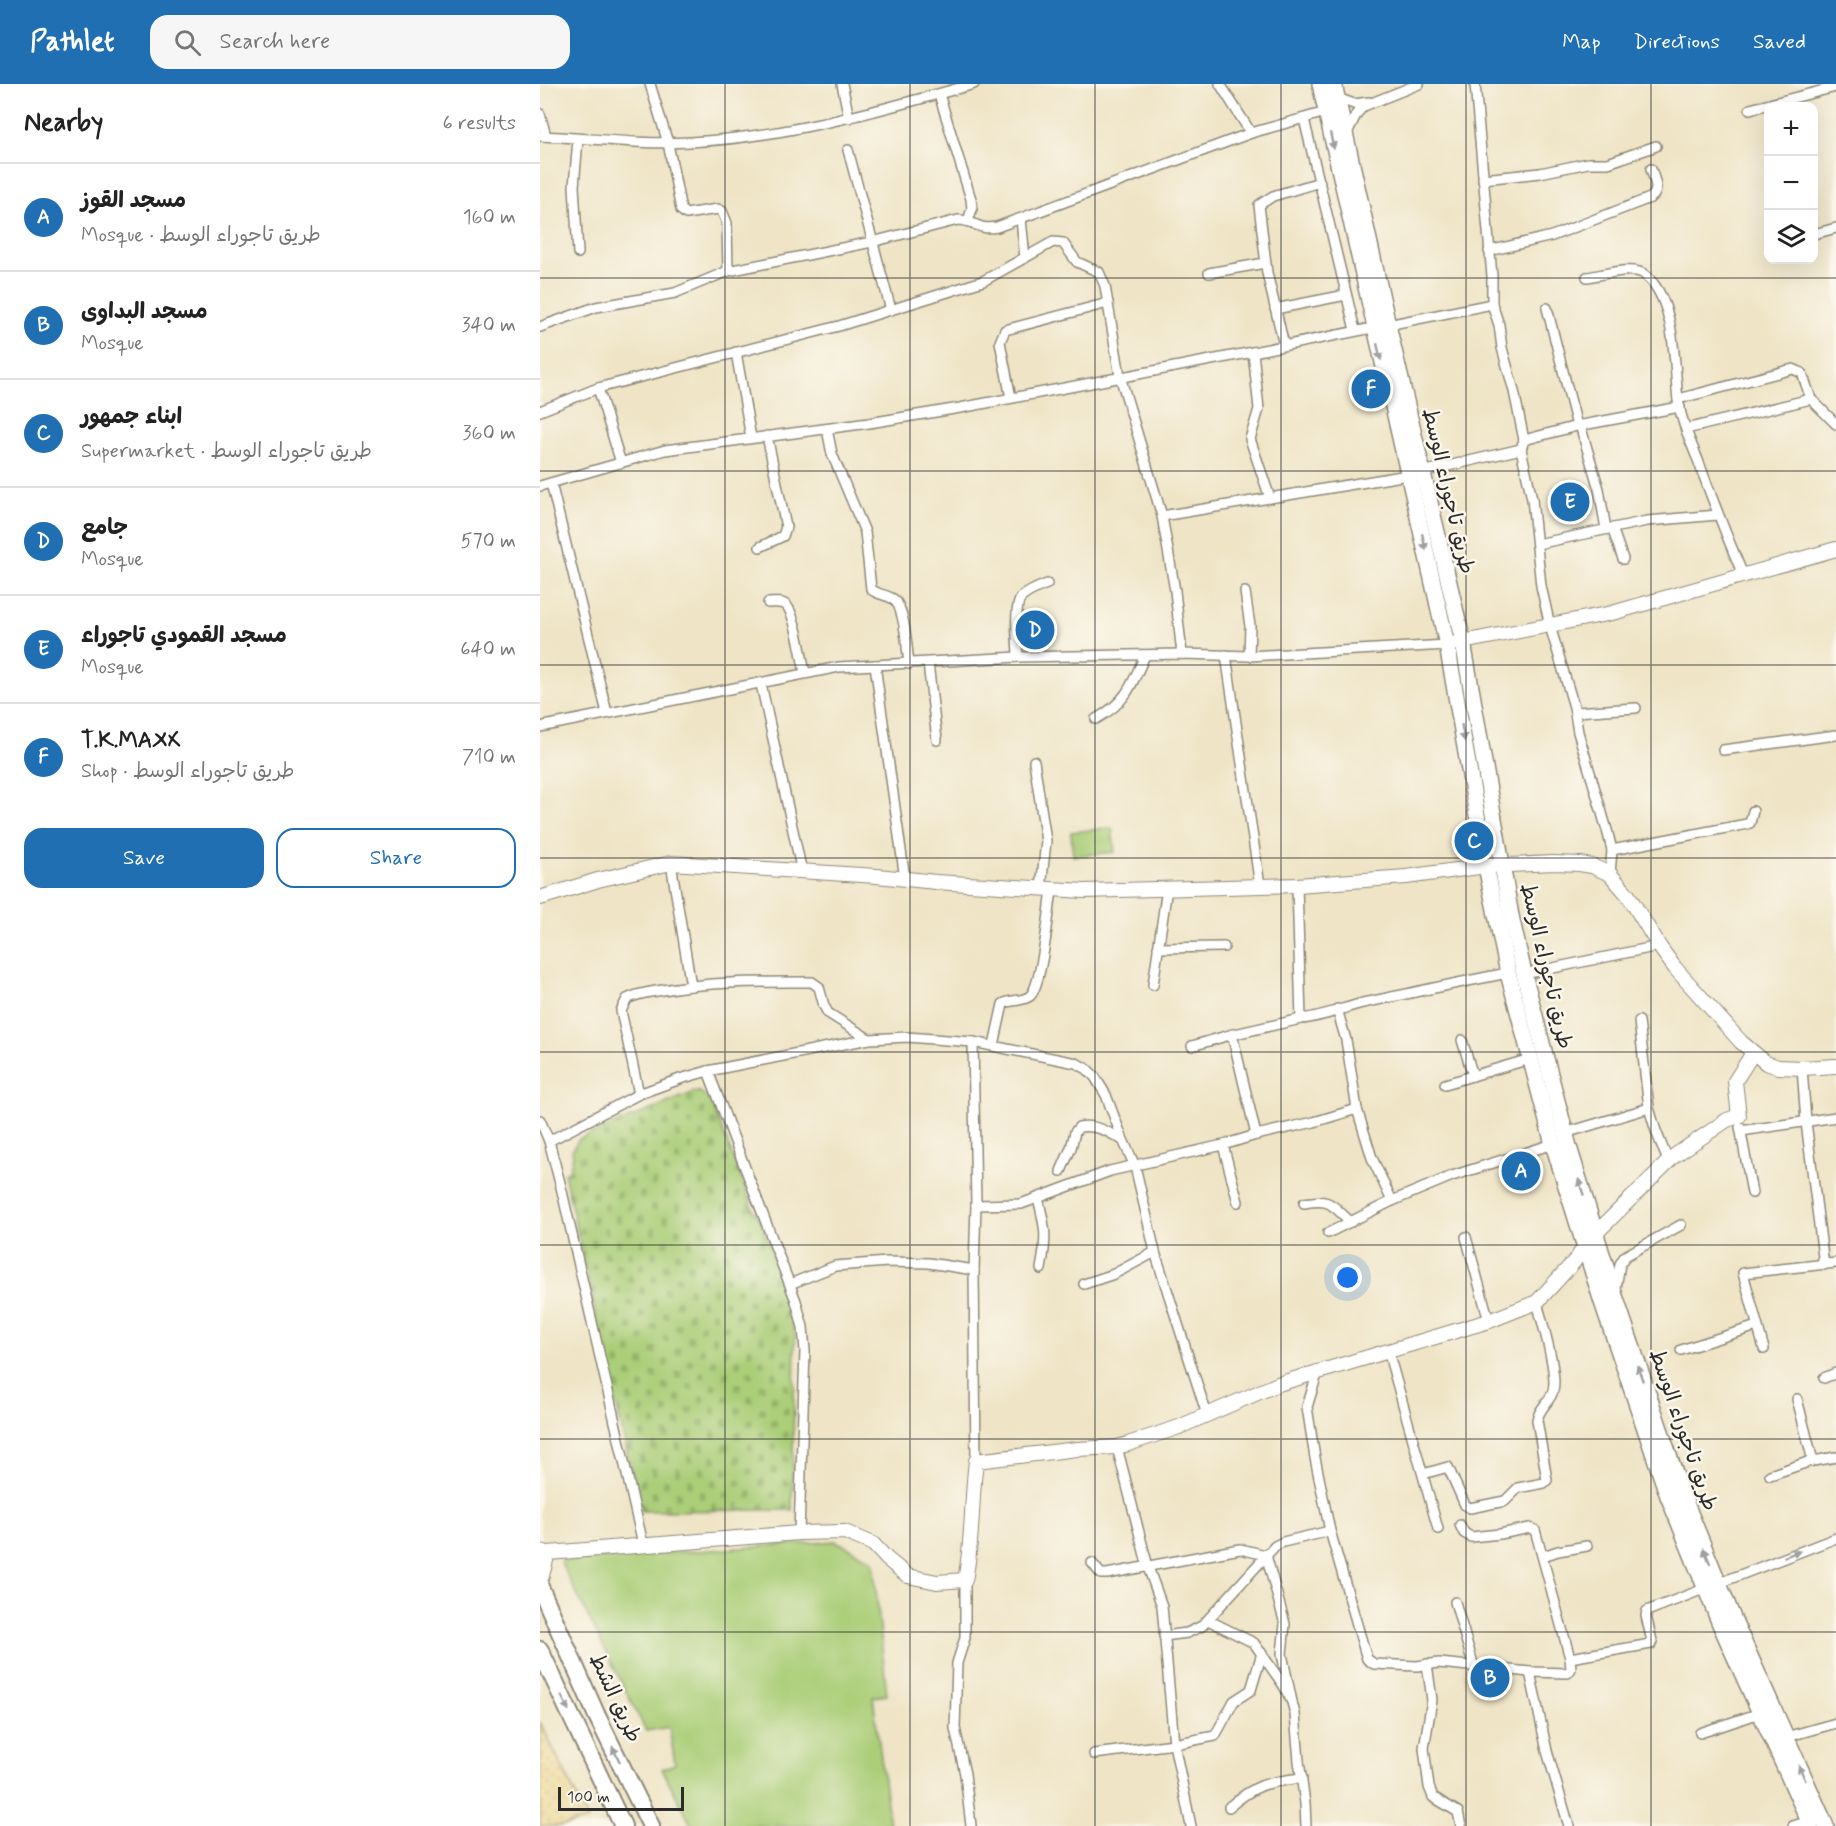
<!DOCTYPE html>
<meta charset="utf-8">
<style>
:root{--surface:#fff;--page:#f6f6f6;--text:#222;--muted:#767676;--line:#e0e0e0;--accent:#1f6fb2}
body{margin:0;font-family:Mynerve,"Playpen Sans Arabic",sans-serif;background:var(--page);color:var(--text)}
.controls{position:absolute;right:18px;top:18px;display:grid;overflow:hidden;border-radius:12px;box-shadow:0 6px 24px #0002}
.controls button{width:54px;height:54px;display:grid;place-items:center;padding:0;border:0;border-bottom:2px solid var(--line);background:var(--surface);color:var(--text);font:30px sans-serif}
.scale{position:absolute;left:18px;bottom:15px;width:126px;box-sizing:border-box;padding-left:6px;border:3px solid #2b2b2b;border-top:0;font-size:16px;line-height:21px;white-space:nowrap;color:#2b2b2b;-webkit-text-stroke:4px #fbf7ec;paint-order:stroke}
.you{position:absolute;left:808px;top:1194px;width:21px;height:21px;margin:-15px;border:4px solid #fff;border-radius:50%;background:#1a73e8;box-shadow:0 0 0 9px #1a73e833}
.badge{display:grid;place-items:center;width:39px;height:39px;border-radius:50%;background:var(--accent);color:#fff;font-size:20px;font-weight:700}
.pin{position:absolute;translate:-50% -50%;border:3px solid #fff;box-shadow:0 2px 6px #0006}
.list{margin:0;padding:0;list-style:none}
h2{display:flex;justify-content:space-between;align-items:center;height:78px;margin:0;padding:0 24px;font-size:26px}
h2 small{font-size:20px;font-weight:400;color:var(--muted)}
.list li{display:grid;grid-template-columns:39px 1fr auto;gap:18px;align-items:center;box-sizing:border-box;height:108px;padding:0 24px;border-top:2px solid var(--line)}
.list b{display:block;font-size:22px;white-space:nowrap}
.list p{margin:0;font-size:20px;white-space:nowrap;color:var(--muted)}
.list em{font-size:20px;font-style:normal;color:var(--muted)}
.actions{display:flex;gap:12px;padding:18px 24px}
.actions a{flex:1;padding:14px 0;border:2px solid var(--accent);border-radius:18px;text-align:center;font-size:21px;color:var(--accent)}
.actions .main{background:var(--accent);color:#fff}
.icon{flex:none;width:33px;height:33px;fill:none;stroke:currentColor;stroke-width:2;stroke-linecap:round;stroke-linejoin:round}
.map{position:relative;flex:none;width:1296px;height:1742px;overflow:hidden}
header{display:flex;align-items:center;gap:36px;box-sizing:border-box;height:84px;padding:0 30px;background:var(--accent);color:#fff}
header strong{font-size:28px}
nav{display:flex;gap:33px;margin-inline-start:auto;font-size:21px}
.search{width:420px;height:54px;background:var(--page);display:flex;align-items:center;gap:15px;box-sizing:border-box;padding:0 21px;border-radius:18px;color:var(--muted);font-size:22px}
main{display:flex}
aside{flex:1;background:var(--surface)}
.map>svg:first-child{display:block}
</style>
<header>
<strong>Pathlet</strong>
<div class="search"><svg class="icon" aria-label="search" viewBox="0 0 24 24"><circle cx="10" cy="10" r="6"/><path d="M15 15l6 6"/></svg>Search here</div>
<nav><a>Map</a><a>Directions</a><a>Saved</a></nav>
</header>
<main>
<aside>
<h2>Nearby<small>6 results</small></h2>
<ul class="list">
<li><span class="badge">A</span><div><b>مسجد القوز</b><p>Mosque · طريق تاجوراء الوسط</p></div><em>160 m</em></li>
<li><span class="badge">B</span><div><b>مسجد البداوى</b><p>Mosque</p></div><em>340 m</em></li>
<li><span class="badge">C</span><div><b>ابناء جمهور</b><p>Supermarket · طريق تاجوراء الوسط</p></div><em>360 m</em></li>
<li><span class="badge">D</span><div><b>جامع</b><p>Mosque</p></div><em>570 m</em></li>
<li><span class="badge">E</span><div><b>مسجد القمودي تاجوراء</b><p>Mosque</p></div><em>640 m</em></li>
<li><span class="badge">F</span><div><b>T.K.MAXX</b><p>Shop · طريق تاجوراء الوسط</p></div><em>710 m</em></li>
</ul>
<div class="actions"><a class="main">Save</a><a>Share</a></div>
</aside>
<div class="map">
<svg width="1296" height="1742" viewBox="0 0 1296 1742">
<defs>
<pattern id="sand-dots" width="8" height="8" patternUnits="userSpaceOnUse" patternTransform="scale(1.5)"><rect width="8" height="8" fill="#eeda9e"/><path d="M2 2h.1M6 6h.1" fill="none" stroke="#cb8" stroke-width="1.8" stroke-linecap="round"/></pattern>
<pattern id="cemetery-stones" width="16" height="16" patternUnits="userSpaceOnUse" patternTransform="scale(1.5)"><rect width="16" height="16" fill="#abce78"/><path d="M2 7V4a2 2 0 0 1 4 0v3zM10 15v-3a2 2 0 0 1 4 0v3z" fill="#93b168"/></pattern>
</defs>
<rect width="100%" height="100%" fill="#fbf7ec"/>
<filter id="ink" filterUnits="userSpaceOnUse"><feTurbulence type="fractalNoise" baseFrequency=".0167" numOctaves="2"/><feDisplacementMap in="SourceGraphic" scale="12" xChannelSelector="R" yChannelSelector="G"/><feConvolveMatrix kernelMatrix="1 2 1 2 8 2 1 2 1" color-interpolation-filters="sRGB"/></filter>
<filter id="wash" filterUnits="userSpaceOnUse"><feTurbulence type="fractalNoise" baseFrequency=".008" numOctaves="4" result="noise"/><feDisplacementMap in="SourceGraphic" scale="24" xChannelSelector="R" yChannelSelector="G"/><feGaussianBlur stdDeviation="1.35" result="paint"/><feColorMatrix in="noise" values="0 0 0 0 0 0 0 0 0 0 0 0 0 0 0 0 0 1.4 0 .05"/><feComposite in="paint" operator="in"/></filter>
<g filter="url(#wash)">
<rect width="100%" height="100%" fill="#efe4c6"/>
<polygon fill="url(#sand-dots)" stroke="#8c8264" stroke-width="1.5" points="0,1638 48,1736 22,1742 0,1742"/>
<polygon fill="url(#cemetery-stones)" stroke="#6b7c52" stroke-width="1.5" points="154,1008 160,1008 170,1015 215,1129 220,1135 237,1184 255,1251 252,1426 102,1427 94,1399 24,1089 29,1087 33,1072 32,1066 39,1055"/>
<g fill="#abce78" stroke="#6b7c52" stroke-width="1.5">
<polygon points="572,744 575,768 533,772 531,748"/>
<polygon points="296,1457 333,1477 347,1611 333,1613 350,1742 152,1742 122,1685 135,1680 129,1643 106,1647 20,1477"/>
</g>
</g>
<g filter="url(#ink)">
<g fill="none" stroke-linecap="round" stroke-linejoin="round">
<g stroke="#8d8878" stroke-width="12">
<g id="street">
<polyline points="110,0 128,59 141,126 146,130 178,125 182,127 187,139 188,187"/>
<polyline points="302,0 309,34"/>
<polyline points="680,0 711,49 786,28"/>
<polyline points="935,0 952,192 952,220 959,241 962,264 974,307 984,356 981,365 992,415 1001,502 1010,542 1034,623 1038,648 1067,746 1072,766 1070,790"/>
<polyline points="399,10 431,115 432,125 428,137"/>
<polyline points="797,14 814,20 829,18"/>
<polyline points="1210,25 1296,3"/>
<polyline points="0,30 6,52"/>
<polyline points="764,35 815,246"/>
<polyline points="806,51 817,29 824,22 879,0"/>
<path d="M0,52C50,54 100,61 150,58C247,53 341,26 434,0"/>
<polyline points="308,66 351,226"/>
<polyline points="943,95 1000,89 1048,79 1068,79 1116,62"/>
<polyline points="481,135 485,174"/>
<polyline points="1274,150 1296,144"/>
<path d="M949,167L1012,152L1110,114C1121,108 1114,95 1111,85"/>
<polyline points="38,169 34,102 38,55"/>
<polyline points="669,189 725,179"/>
<path d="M1047,193C1062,191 1094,181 1105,191C1136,215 1134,281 1138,316C1141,336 1150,357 1158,376C1172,415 1187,453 1203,491"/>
<polyline points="1007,224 1037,342"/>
<polyline points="735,225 806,211"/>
<path d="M0,243L56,223L135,209L188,187L332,158L418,136C435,136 437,147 457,143L711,49"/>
<polyline points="744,261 727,189 719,121 733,112 780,98"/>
<polyline points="196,268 211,354"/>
<polyline points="713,268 719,325 710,355 730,414"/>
<polyline points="58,304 81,379"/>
<polyline points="471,314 460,258 465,246 568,219"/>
<polyline points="1138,315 1253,285 1262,289 1271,315 1296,340"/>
<polyline points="0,327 58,304 299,242 443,197 513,158 523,159 537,178 559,188 565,202 580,292 622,432 635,507 642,570"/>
<polyline points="1040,341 1059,405 1066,445"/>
<path d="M287,345L292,370L325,448L331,505C337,511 346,510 353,515C365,522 367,566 369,580"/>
<polyline points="1146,345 1271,315"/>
<polyline points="984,356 1037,342 1140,323"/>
<polyline points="882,388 981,365"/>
<polyline points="11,399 67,629"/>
<polyline points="0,402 125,366 329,339 420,324 713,268 952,220"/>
<polyline points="622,432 868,391"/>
<polyline points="1072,444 1083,475"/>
<polyline points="997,460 1107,437 1178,431"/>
<polyline points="220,463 243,452 246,443 227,352"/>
<polyline points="705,508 710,542 709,572"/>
<path d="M228,519C234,519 242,517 247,522C256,533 262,574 265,589"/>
<polyline points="686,571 720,802"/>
<path d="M478,573C478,561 473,520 482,513C489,507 499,503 507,500"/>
<polyline points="388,579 397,656"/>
<polyline points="335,581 365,795"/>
<polyline points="221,600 262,788"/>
<polyline points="1035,628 1096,624"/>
<path d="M556,635C586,619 592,601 605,571"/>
<polyline points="0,643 299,583 478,573 642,570 709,572 907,561"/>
<polyline points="1183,666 1296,651"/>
<polyline points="494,677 506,757 501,805"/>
<polyline points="1072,766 1207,740 1210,739 1213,727"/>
<polyline points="131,779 151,902"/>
<path d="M757,801L761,935C782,933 803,924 823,919C872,909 920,898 968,889"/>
<polyline points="618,864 684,863"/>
<polyline points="984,890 1119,862"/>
<polyline points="613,901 627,804"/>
<polyline points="797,925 806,956 817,1025 832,1074 852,1117"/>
<polyline points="1099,937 1109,1024 1116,1047 1128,1077"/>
<polyline points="692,950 716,1051"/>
<polyline points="922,956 933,992"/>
<path d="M454,961L463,920C471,915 482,918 490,912C502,901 509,826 512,806"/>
<polyline points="652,962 686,952 761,935"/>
<polyline points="1262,984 1266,1038 1284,1181"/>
<polyline points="168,987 256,1217 263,1243 265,1267 259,1449"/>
<polyline points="905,1000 990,975"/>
<path d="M99,1010L81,927L87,915C98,909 111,908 123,906C172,897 222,898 272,898L279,903L284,922L288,929L329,955"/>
<polyline points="0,1036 9,1057 21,1103 103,1460"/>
<polyline points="1200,1043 1212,1109"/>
<polyline points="1201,1047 1296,1033"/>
<polyline points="1025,1049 1109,1024"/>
<polyline points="9,1057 99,1010 140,995 168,987 329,955 367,953 433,958 536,979 547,985 555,993 566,1011 583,1056 595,1082 615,1168 667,1331"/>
<polyline points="683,1061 698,1118"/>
<path d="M521,1087L531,1064L535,1048L539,1043C556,1040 568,1048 583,1056"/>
<path d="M498,1114C506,1146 507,1153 501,1185"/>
<path d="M764,1119C792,1114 791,1121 811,1138"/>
<polyline points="436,1121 481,1120 570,1087 683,1061 716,1051 774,1038 817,1025"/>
<polyline points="788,1149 852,1117 912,1092 1013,1060"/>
<polyline points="926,1153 949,1237"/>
<polyline points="434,1186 436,1377"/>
<polyline points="250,1200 295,1182 348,1178 389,1179 434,1186 436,1121 433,958"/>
<polyline points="544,1200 574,1190 615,1168"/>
<polyline points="1076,1204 1080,1180 1085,1172 1141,1141"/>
<polyline points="1224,1265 1203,1189 1296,1179"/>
<polyline points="1141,1266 1217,1242"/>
<polyline points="848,1267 898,1445"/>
<polyline points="778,1287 767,1323 775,1374 790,1447 827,1575 834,1580 877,1582 899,1579 990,1588 1028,1589 1031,1585 1030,1574 1111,1560 1112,1557 1106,1532 1107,1527 1296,1454"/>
<polyline points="1284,1294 1296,1289"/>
<polyline points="1257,1315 1273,1377"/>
<polyline points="577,1363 608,1483 622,1522 634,1660 651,1742"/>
<path d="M883,1390L908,1383L925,1421L930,1424L965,1417L978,1404L1004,1399L1007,1396L997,1336C999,1324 1010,1318 1013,1307C1018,1289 1002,1238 997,1218"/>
<polyline points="1230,1391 1268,1378 1296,1373"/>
<polyline points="920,1441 924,1449 931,1453 960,1450 990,1444 995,1446 1030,1574"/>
<polyline points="1003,1472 1018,1467 1047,1462"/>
<polyline points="552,1479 561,1490 567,1490 700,1465 726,1471 745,1540 742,1570 752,1618"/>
<polyline points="425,1496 425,1554 417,1579 415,1644 425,1690 431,1742"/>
<polyline points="915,1518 934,1583"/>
<polyline points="668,1536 714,1559 744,1602 752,1618 755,1630 759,1677 765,1719 766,1742"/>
<polyline points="624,1552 647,1549 662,1542 735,1462 743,1458 790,1447"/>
<polyline points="887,1580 892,1616 884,1664 889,1703 893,1713 918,1728 921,1742"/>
<polyline points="990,1588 1007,1667 1029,1742"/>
<polyline points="1160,1649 1220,1629"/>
<polyline points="1246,1653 1296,1639"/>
<polyline points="554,1670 634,1660 675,1652 694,1617 711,1606 722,1569"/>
<path d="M689,1723C716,1700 727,1698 762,1694"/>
<polyline points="1253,1742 1269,1737"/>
</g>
</g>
<g stroke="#8d8878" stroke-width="16">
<g id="secondary">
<polyline points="907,561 1072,529 1296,465"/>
<polyline points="0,814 58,796 131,779 337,792 396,798 544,807 757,801 866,793 946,782 1014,779 1040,780 1052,782 1070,790 1088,811 1119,862 1135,884 1201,958 1226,979 1238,983 1262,984 1296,982"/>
<path d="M0,1467L8,1469L259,1449L305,1448L333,1460L347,1475L368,1492L397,1498L425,1496C433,1457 431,1416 436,1377L537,1365L577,1363L588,1360L639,1343L738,1300L949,1237L997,1218L1032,1180L1056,1149L1134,1072L1187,1036L1199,1032L1195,997L1213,969"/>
<polyline points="0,1499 8,1469"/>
</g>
</g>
<g stroke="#8d8878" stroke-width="18">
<g id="primary">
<polyline points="780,0 907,561 946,782 968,889 1013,1060 1062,1218 1128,1412 1180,1540 1271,1742"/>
<polyline points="794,0 848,241 923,558 971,832 984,890 1029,1063 1075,1212 1141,1407 1193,1534 1286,1742"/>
</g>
</g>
<g stroke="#8d8878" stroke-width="20">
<g id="highway">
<polyline points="0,1503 57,1632 111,1742"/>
<polyline points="0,1566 83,1742"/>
</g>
</g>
<use href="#street" stroke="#fff" stroke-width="9"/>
<use href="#secondary" stroke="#fff" stroke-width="14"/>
<use href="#primary" stroke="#fff" stroke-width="15"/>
<use href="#highway" stroke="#fff" stroke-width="16"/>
</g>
<defs><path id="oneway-solid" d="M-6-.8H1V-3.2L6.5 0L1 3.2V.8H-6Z" transform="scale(1.5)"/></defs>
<g fill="#a0a0a0">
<use href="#oneway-solid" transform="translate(792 57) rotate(77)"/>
<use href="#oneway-solid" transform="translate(839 268) rotate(77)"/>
<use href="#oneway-solid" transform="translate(884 458) rotate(77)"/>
<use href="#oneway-solid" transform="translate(923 649) rotate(80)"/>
<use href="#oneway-solid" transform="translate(1041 1103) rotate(-108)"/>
<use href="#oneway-solid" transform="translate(1100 1289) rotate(-109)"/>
<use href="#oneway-solid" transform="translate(1252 1470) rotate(-20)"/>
<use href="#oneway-solid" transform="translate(1167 1472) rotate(-112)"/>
<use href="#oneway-solid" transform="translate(25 1619) rotate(65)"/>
<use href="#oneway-solid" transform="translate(76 1670) rotate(-116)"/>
<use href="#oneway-solid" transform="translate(1262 1689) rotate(-114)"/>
</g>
</g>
<path fill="none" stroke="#2b2b2b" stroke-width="1.5" stroke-opacity="0.55" d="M185,0V1742M370,0V1742M555,0V1742M741,0V1742M926,0V1742M1111,0V1742M0,194H1296M0,387H1296M0,581H1296M0,774H1296M0,968H1296M0,1161H1296M0,1355H1296M0,1548H1296"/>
<g text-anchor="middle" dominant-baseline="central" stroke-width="5" stroke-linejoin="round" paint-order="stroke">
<g font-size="21" fill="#2b2b2b" stroke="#fbf7ec">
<text transform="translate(908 407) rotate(77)">طريق تاجوراء الوسط</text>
<text transform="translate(1006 882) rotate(77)">طريق تاجوراء الوسط</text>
<text transform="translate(1143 1346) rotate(71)">طريق تاجوراء الوسط</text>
<text transform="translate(75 1614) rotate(65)">طريق الشط</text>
</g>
</g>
</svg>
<div class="controls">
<button>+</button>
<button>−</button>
<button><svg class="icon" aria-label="layers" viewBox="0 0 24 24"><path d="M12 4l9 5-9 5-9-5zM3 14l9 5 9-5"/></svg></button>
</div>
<div class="scale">100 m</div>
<div class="you"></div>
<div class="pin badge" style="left:981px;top:1087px">A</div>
<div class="pin badge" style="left:950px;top:1594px">B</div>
<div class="pin badge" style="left:934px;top:757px">C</div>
<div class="pin badge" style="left:495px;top:546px">D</div>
<div class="pin badge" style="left:1030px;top:418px">E</div>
<div class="pin badge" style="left:831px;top:305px">F</div>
</div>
</main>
